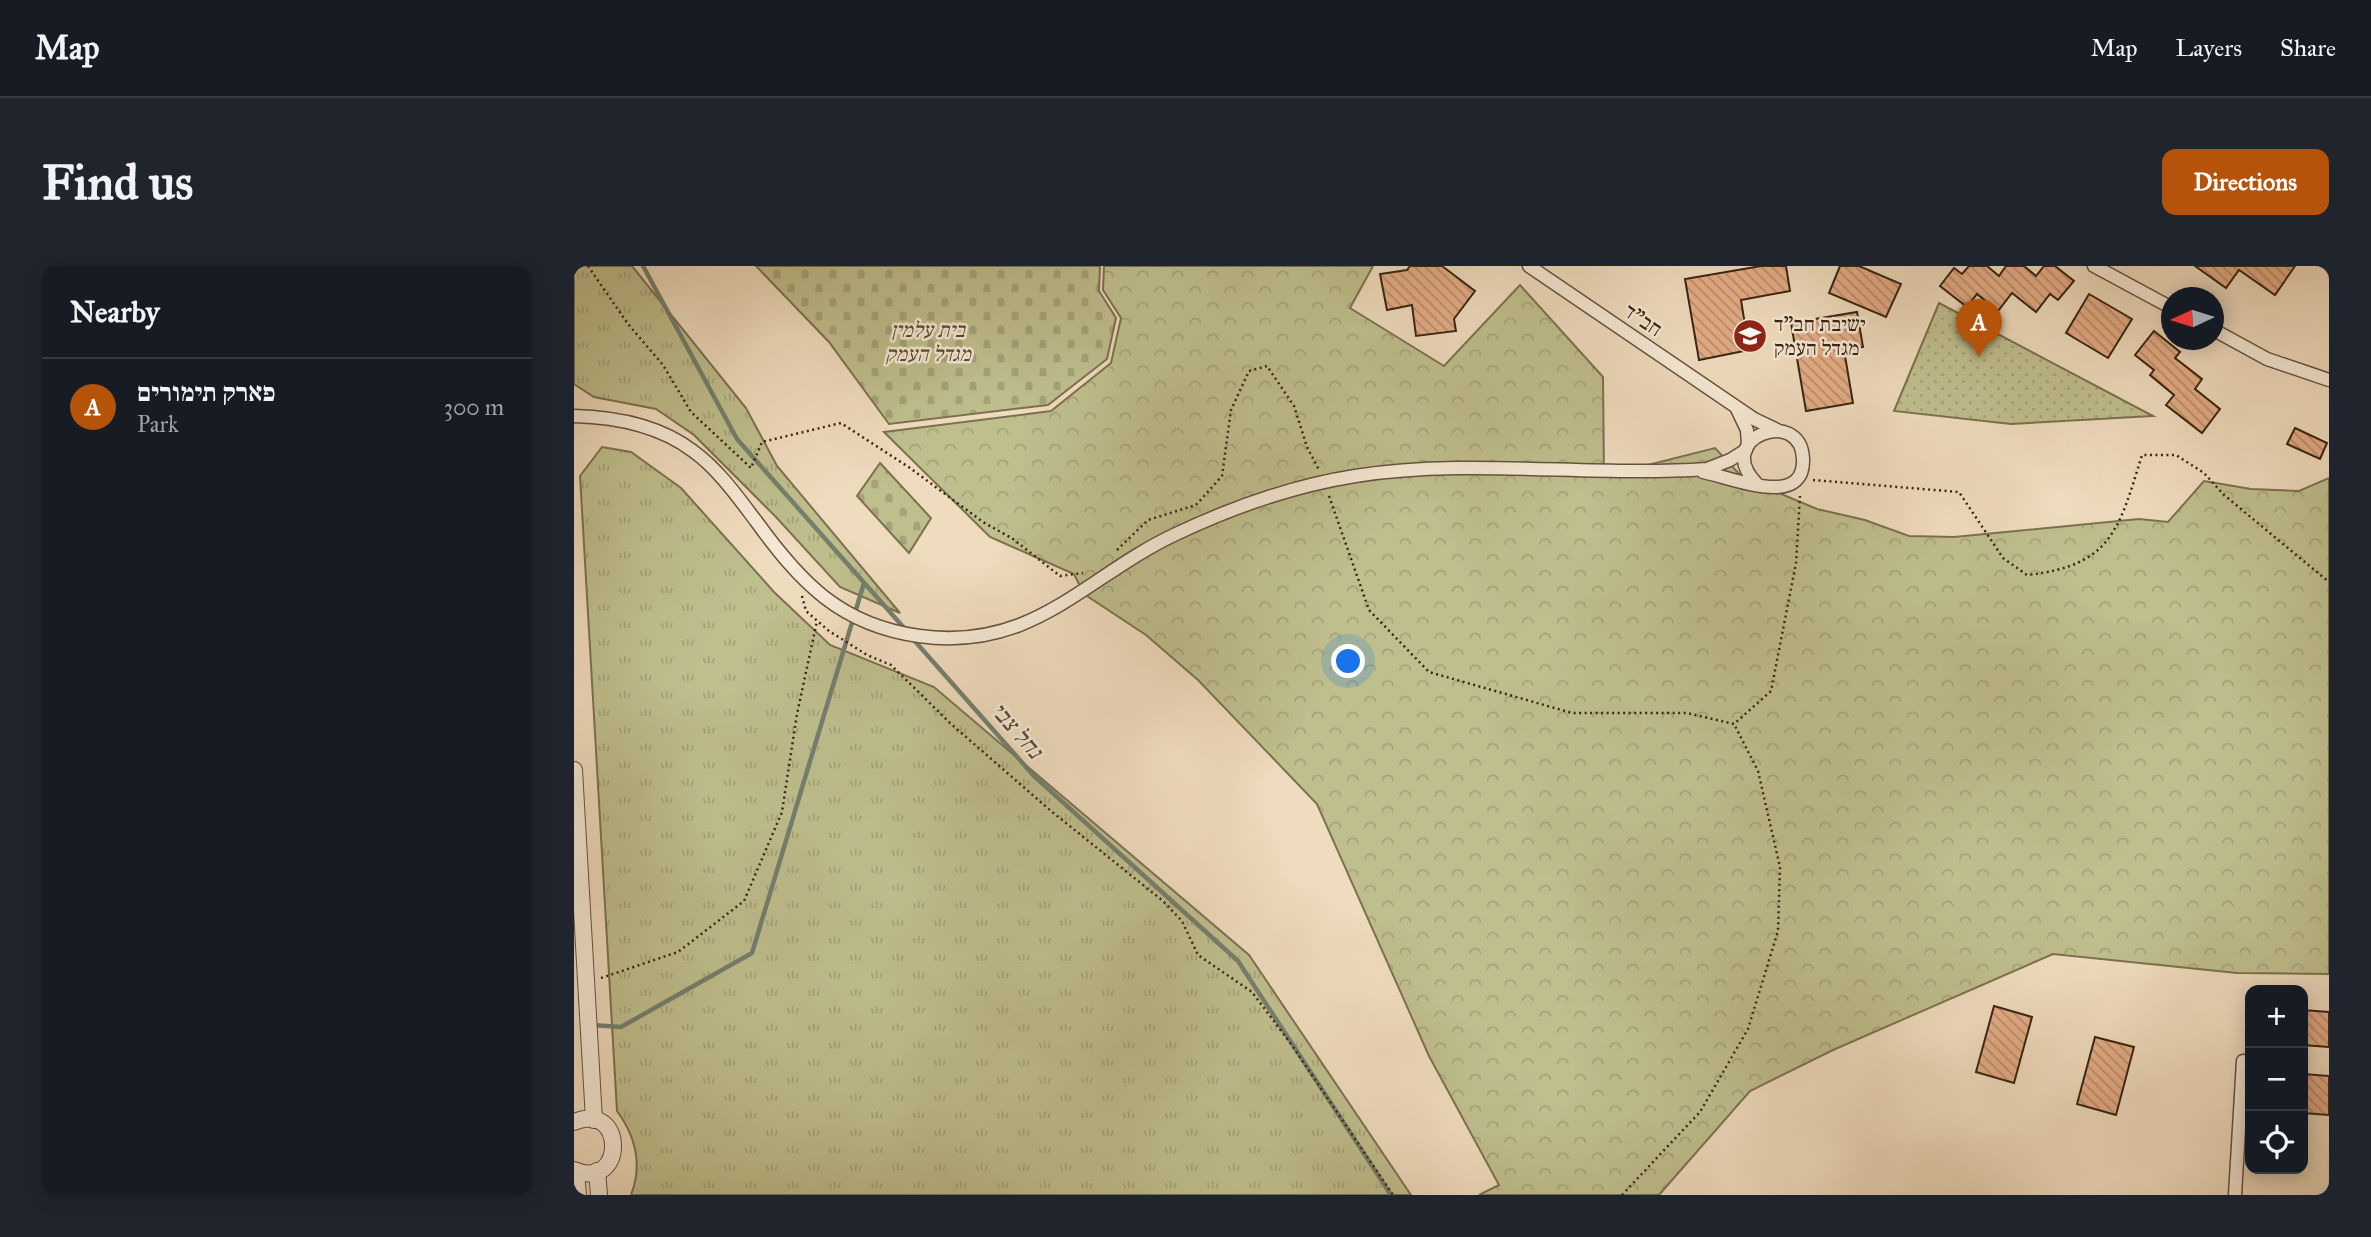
<!DOCTYPE html>
<meta charset="utf-8">
<style>
:root{--surface:#171b24;--page:#20242c;--text:#f1f3f6;--muted:#9ea1a6;--line:#363941;--accent:#b45309}
body{margin:0;font-family:"IM FELL Great Primer","Frank Ruhl Libre",serif;background:var(--page);color:var(--text)}
.controls{position:absolute;right:21px;bottom:21px;display:grid;overflow:hidden;border-radius:14px;box-shadow:0 4px 18px #0003}
.controls button{width:63px;height:63px;display:grid;place-items:center;padding:0;border:0;border-bottom:2px solid var(--line);background:var(--surface);color:var(--text);font:35px sans-serif}
.compass{position:absolute;left:1587px;top:21px;width:63px;height:63px;border-radius:50%;background:var(--surface);box-shadow:0 4px 18px #0003;rotate:266deg}
.you{position:absolute;left:775px;top:396px;width:24px;height:24px;margin:-18px;border:5px solid #fff;border-radius:50%;background:#1a73e8;box-shadow:0 0 0 10px #1a73e833}
.badge{display:grid;place-items:center;width:46px;height:46px;border-radius:50%;background:var(--accent);color:#fff;font-size:23px;font-weight:700}
.pin{position:absolute;translate:-50% -58px;filter:drop-shadow(0 2px 4px #0008)}
.pin::after{content:'';position:absolute;top:37px;width:24px;height:21px;background:inherit;clip-path:polygon(0 0,100% 0,50% 100%)}
.list{margin:0;padding:0;list-style:none}
h2{display:flex;justify-content:space-between;align-items:center;height:91px;margin:0;padding:0 28px;font-size:30px}
h2 small{font-size:23px;font-weight:400;color:var(--muted)}
.list li{display:grid;grid-template-columns:46px 1fr auto;gap:21px;align-items:center;box-sizing:border-box;height:98px;padding:0 28px;border-top:2px solid var(--line)}
.list b{display:block;font-size:26px;white-space:nowrap}
.list p{margin:0;font-size:23px;white-space:nowrap;color:var(--muted)}
.list em{font-size:23px;font-style:normal;color:var(--muted)}
.icon{flex:none;width:38px;height:38px;fill:none;stroke:currentColor;stroke-width:2;stroke-linecap:round;stroke-linejoin:round}
.map{position:relative;flex:none;width:1755px;height:929px;overflow:hidden;border-radius:14px}
header{display:flex;align-items:center;gap:42px;box-sizing:border-box;height:98px;padding:0 35px;background:var(--surface);border-bottom:2px solid var(--line)}
header strong{font-size:33px}
nav{display:flex;gap:38px;margin-inline-start:auto;font-size:24px}
.intro{display:flex;align-items:center;justify-content:space-between;box-sizing:border-box;height:168px;padding:0 42px}
h1{margin:0;font-size:49px}
.button{padding:18px 32px;border-radius:14px;background:var(--accent);color:#fff;font-size:24px;font-weight:700}
main{display:flex;gap:42px;padding:0 42px}
aside{flex:1;background:var(--surface);border-radius:14px;box-shadow:0 4px 18px #0003}
.map>svg:first-child{display:block}
</style>
<header>
<strong>Map</strong>
<nav><a>Map</a><a>Layers</a><a>Share</a></nav>
</header>
<div class="intro"><h1>Find us</h1><a class="button">Directions</a></div>
<main>
<aside>
<h2>Nearby<small></small></h2>
<ul class="list">
<li><span class="badge">A</span><div><b>פארק תימורים</b><p>Park</p></div><em>300 m</em></li>
</ul>
</aside>
<div class="map">
<svg width="1755" height="929" viewBox="0 0 1755 929">
<defs>
<pattern id="grass-tufts" width="24" height="20" patternUnits="userSpaceOnUse" patternTransform="scale(1.75)"><rect width="24" height="20" fill="#bfbe8d"/><path d="M3 7l-1-3M5 7V3M7 7l1-3M15 17l-1-3M17 17v-4M19 17l1-3" fill="none" stroke="#a5a379"/></pattern>
<pattern id="forest-crowns" width="20" height="18" patternUnits="userSpaceOnUse" patternTransform="scale(1.75)"><rect width="20" height="18" fill="#bfbe8d"/><path d="M2 6a3 3 0 1 1 6 0M12 15a3 3 0 1 1 6 0" fill="none" stroke="#a5a379"/></pattern>
<pattern id="cemetery-stones" width="16" height="16" patternUnits="userSpaceOnUse" patternTransform="scale(1.75)"><rect width="16" height="16" fill="#bfbe8d"/><path d="M2 7V4a2 2 0 0 1 4 0v3zM10 15v-3a2 2 0 0 1 4 0v3z" fill="#a5a379"/></pattern>
<pattern id="park-dots" width="8" height="8" patternUnits="userSpaceOnUse" patternTransform="scale(1.75)"><rect width="8" height="8" fill="#bfbe8d"/><path d="M2 2h.1M6 6h.1" fill="none" stroke="#a5a379" stroke-width="1.8" stroke-linecap="round"/></pattern>
<pattern id="building-back-hatch" width="6" height="6" patternUnits="userSpaceOnUse" patternTransform="scale(1.75)"><rect width="6" height="6" fill="#e3ac85"/><path d="M-1 5l2 2M0 0l6 6M5-1l2 2" fill="none" stroke="#b98c6c"/></pattern>
</defs>
<rect width="100%" height="100%" fill="#efdbbd"/>
<filter id="stains"><feTurbulence type="fractalNoise" baseFrequency=".00286" numOctaves="4"/><feColorMatrix values="0 0 0 0 .2 0 0 0 0 .09 0 0 0 0 .02 0 0 0 .5 -.17"/></filter>
<radialGradient id="worn" r=".72"><stop offset=".6" stop-color="#630" stop-opacity="0"/><stop offset="1" stop-color="#630" stop-opacity=".3"/></radialGradient>
<g fill="url(#grass-tufts)" stroke="#7c7150" stroke-width="2">
<polygon points="0,0 58,0 172,142 203,200 326,347 266,321 201,250 120,169 82,143 20,131 0,118"/>
<path d="M28,181L57,186L107,222L200,326L256,379L360,421L675,689L837,929H57C69,898 62,871 43,845L6,210Z"/>
</g>
<polygon fill="url(#forest-crowns)" stroke="#7c7150" stroke-width="2" points="530,0 799,0 776,42 870,100 946,19 1029,111 1030,210 1141,182 1169,212 1243,243 1291,254 1335,270 1380,271 1565,253 1594,256 1630,215 1677,223 1725,225 1755,212 1755,708 1663,707 1479,688 1259,784 1176,825 1085,929 905,929 925,919 855,790 743,538 624,414 572,369 510,328 500,308 416,271 310,166 477,145 537,97 547,52 529,24"/>
<g fill="url(#cemetery-stones)" stroke="#7c7150" stroke-width="2">
<polygon points="182,0 526,0 525,25 542,52 533,93 474,139 315,158 255,76"/>
<polygon points="306,197 357,252 335,287 283,230"/>
</g>
<polygon fill="url(#park-dots)" stroke="#7c7150" stroke-width="2" points="1365,37 1579,150 1437,158 1320,145"/>
<g fill="none" stroke-linecap="round" stroke-linejoin="round">
<g stroke="#747f6e" stroke-width="4.5">
<polyline points="69,0 163,173 331,363"/>
<polyline points="339,373 460,510 664,695 817,929"/>
<polyline points="18,759 47,761 178,687 290,317"/>
</g>
</g>
<g fill="url(#building-back-hatch)" stroke="#392413" stroke-width="2">
<polygon points="836,0 868,0 901,25 880,53 882,65 842,70 838,39 813,44 806,8 833,4"/>
<polygon points="1187,0 1212,0 1216,25 1167,34 1175,84 1125,94 1111,13"/>
<polygon points="1266,0 1285,0 1327,18 1312,51 1255,27"/>
<polygon points="1395,0 1413,0 1425,10 1432,0 1450,0 1462,10 1470,0 1481,0 1500,15 1484,34 1476,28 1462,46 1438,27 1424,45 1403,28 1393,41 1366,20 1380,2 1388,8"/>
<polygon points="1621,0 1721,0 1701,29 1665,4 1652,22"/>
<polygon points="1515,28 1558,53 1534,92 1492,67"/>
<polygon points="1283,46 1289,81 1270,84 1279,137 1232,145 1217,57"/>
<polygon points="1580,65 1606,86 1601,92 1628,113 1621,123 1646,143 1628,167 1592,139 1600,129 1576,109 1580,104 1561,89"/>
<polygon points="1721,162 1753,177 1746,193 1713,178"/>
<polygon points="1420,740 1458,751 1440,817 1402,806"/>
<polygon points="1729,744 1755,746 1755,781 1729,779"/>
<polygon points="1521,771 1560,781 1542,849 1503,838"/>
<polygon points="1729,808 1755,810 1755,849 1729,847"/>
</g>
<g fill="none" stroke-linecap="round" stroke-linejoin="round">
<g stroke="#66523e" stroke-width="15">
<g id="minor">
<polyline points="955,0 1180,153 1203,164"/>
<polyline points="1520,0 1598,42"/>
<polyline points="1640,64 1693,93 1755,114"/>
<polyline points="1163,143 1173,164 1174,179"/>
<path d="M0,150C41,151 86,160 119,185C144,203 163,230 182,255C226,316 266,359 345,370C460,386 510,311 602,268C659,241 718,220 781,210C897,192 1016,211 1133,203L1156,194L1172,184"/>
<path d="M1129,206C1156,211 1231,244 1229,193C1227,139 1137,172 1183,218"/>
<polyline points="1661,929 1669,795"/>
</g>
</g>
<g stroke="#66523e" stroke-width="18">
<g id="tertiary">
<polyline points="0,504 20,854"/>
<path d="M0,856C52,834 52,926 0,904"/>
<polyline points="2,905 4,929"/>
<polyline points="23,905 25,929"/>
</g>
</g>
<g stroke="#392413" stroke-width="2.5" stroke-dasharray="2 3.5" stroke-linecap="butt">
<polyline points="14,0 54,58 89,99 117,146 177,202 188,176 267,157 336,202 409,256 439,273 486,310 509,307"/>
<path d="M1239,214L1385,226L1429,292L1453,309C1538,300 1545,263 1568,189H1602L1630,207L1650,229L1755,316"/>
<polyline points="755,230 795,344 855,406 998,447 1113,447 1160,458 1197,425 1222,297 1226,230"/>
<polyline points="543,284 574,254 622,239 648,210 657,144 675,105 693,100 720,140 733,181 745,204"/>
<polyline points="228,330 232,345 255,365 293,389 317,399 376,457 477,545 589,635 608,655 624,689 678,726 717,778 819,929"/>
<polyline points="27,712 104,686 170,635 208,546 223,448 243,355"/>
<polyline points="1048,929 1126,846 1174,763 1204,665 1206,601 1184,505 1160,458"/>
</g>
<use href="#minor" stroke="#f5e8d4" stroke-width="12"/>
<use href="#tertiary" stroke="#f5e8d4" stroke-width="16"/>
</g>
<defs>
<g id="school-disc" transform="scale(1.75)"><circle r="9.5" fill="#8f2418" stroke="#f5e8d4"/><path d="M0-5L7-2L0 1L-7-2ZM-4 1L0 2.5L4 1V4Q0 6-4 4Z" fill="#fff"/></g>
</defs>
<g fill-rule="evenodd">
<use href="#school-disc" x="1176" y="70"/>
</g>
<g text-anchor="middle" dominant-baseline="central" stroke-width="5" stroke-linejoin="round" paint-order="stroke">
<g font-size="21" fill="#392413" stroke="#f5e8d4">
<text transform="translate(1069 54) rotate(34)">חב"ד</text>
</g>
<g font-size="21" fill="#392413" stroke="#f5e8d4" text-anchor="start">
<text x="1200" y="58">ישיבת חב"ד<tspan x="1200" dy="24">מגדל העמק</tspan></text>
</g>
<g font-size="21" font-style="italic" fill="#5a4a32" stroke="#f5e8d4">
<text x="354" y="64">בית עלמין<tspan x="354" dy="24">מגדל העמק</tspan></text>
</g>
<g font-size="23" font-style="italic" fill="#524a39" stroke="#f5e8d4">
<text transform="translate(443 464) rotate(49)">נחל צבי</text>
</g>
</g>
<rect width="100%" height="100%" filter="url(#stains)"/>
<rect width="100%" height="100%" fill="url(#worn)"/>
</svg>
<div class="controls">
<button>+</button>
<button>−</button>
<button><svg class="icon" aria-label="locate" viewBox="0 0 24 24"><circle cx="12" cy="12" r="6"/><path d="M12 2v4M12 18v4M2 12h4M18 12h4"/></svg></button>
</div>
<svg class="compass" viewBox="-18 -18 36 36"><path d="M0-13l5 13h-10z" fill="#e53935"/><path d="M0 13l5-13h-10z" fill="#9ea1a6"/></svg>
<div class="you"></div>
<div class="pin badge" style="left:1405px;top:91px">A</div>
</div>
</main>
